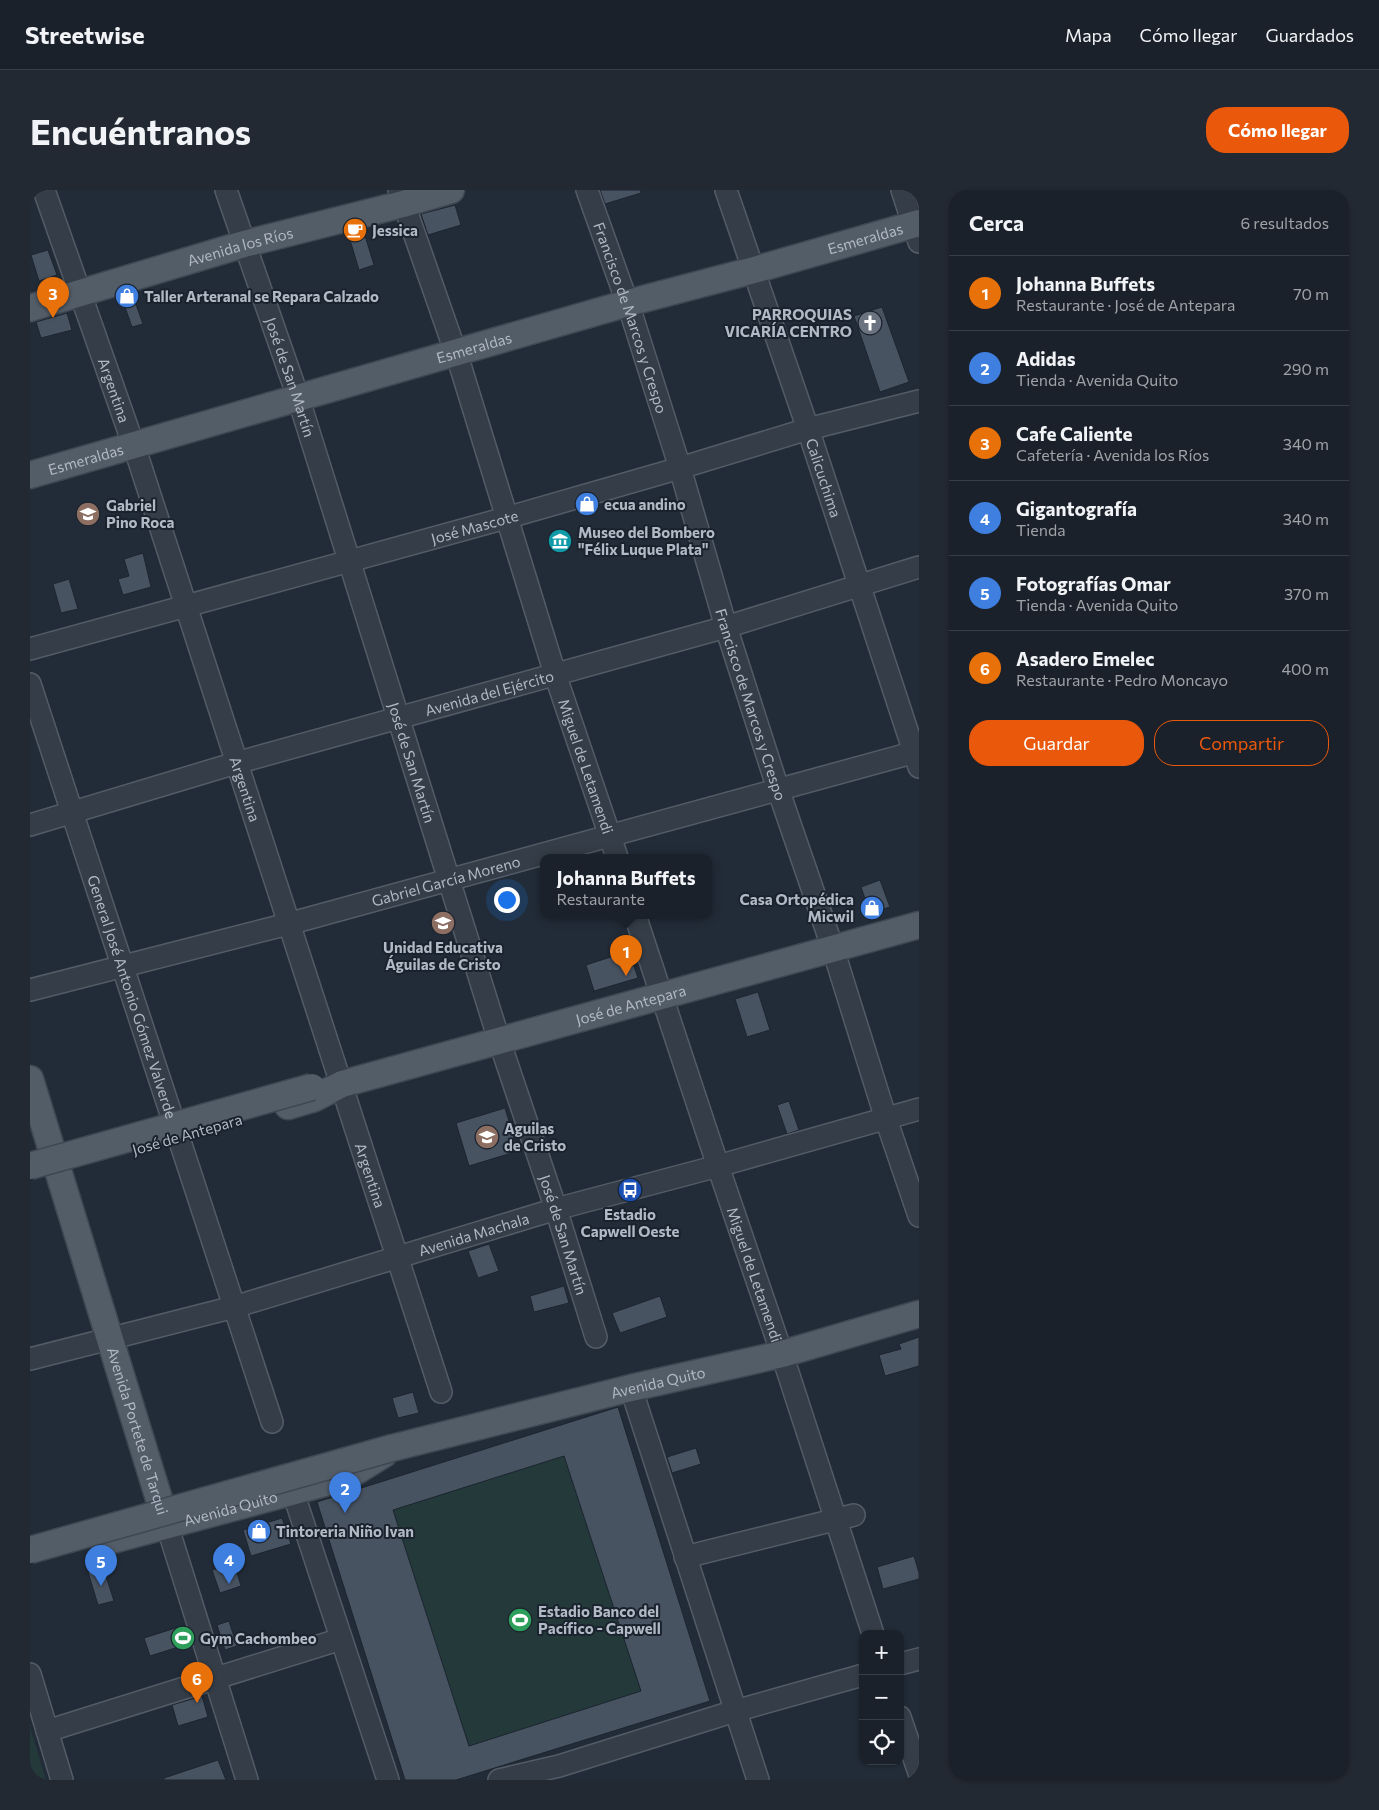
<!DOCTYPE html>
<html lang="es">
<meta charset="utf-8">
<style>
:root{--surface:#1a212a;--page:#232932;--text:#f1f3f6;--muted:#9fa3a8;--line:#383e47;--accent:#ea580c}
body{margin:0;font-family:Commissioner,sans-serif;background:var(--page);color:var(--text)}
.controls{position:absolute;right:15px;bottom:15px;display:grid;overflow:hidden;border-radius:10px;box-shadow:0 1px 4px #0004}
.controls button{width:45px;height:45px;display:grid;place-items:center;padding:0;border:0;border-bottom:1px solid var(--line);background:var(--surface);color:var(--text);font:25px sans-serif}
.you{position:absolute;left:476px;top:709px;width:18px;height:18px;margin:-12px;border:4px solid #fff;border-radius:50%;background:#1a73e8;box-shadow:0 0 0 8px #1a73e833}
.badge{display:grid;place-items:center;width:32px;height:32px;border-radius:50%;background:var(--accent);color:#fff;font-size:16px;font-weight:700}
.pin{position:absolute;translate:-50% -41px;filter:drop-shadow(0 1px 2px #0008)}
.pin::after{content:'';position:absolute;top:26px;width:18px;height:15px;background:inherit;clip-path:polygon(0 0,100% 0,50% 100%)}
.popup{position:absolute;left:510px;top:664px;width:172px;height:65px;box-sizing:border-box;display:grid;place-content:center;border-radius:10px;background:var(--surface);filter:drop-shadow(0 1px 4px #0005);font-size:16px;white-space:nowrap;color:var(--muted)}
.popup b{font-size:19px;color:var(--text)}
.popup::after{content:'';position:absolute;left:50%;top:100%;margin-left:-10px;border:10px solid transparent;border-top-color:var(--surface)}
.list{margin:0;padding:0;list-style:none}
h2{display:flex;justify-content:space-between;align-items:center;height:65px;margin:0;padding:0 20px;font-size:21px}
h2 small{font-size:16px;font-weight:400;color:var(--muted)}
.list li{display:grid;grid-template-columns:32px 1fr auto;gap:15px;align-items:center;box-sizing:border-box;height:75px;padding:0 20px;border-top:1px solid var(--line)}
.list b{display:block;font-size:19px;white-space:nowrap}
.list p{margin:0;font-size:16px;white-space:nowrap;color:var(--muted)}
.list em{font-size:16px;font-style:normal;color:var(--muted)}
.actions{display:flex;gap:10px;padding:15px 20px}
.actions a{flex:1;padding:11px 0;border:1px solid var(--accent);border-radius:20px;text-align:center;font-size:18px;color:var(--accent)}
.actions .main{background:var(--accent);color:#fff}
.icon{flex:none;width:28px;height:28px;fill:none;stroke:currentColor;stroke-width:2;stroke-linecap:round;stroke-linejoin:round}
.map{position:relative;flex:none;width:889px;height:1590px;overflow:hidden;border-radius:20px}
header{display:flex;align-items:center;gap:30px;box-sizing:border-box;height:70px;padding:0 25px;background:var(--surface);border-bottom:1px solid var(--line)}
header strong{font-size:24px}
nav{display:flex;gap:28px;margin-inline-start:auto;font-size:18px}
.intro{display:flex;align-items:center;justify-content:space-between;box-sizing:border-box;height:120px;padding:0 30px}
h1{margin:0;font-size:35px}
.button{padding:12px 22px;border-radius:20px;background:var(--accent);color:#fff;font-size:18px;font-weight:700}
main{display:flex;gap:30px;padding:0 30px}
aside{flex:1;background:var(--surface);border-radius:20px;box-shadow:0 1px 4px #0004}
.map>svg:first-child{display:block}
</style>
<header>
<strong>Streetwise</strong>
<nav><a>Mapa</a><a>Cómo llegar</a><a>Guardados</a></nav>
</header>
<div class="intro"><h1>Encuéntranos</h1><a class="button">Cómo llegar</a></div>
<main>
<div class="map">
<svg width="889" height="1590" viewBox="0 0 889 1590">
<rect width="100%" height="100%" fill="#222c38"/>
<g fill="#24393a">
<polygon points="588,1217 680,1511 426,1590 375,1590 287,1312"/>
<polygon points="0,1537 16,1590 0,1590"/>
</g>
<g fill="#485362" stroke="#1c252f" fill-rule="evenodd">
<polygon points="570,0 610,0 611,3 575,14"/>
<polygon points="425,15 431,35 398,45 391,24"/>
<polygon points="333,39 344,75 329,80 318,43"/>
<polygon points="18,60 27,85 9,91 1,65"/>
<polygon points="102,103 113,134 102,137 91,106"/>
<polygon points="852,117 879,192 850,202 824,126"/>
<polygon points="37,123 42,140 11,148 6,132"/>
<polygon points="113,363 121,397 93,405 88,389 99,386 94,369"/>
<polygon points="39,389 48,419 31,423 23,394"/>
<polygon points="850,690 860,717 840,723 831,697"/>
<polygon points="599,761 608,788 564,801 556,775"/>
<polygon points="728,802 740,840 717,847 705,809"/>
<polygon points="759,911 769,940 757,944 747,915"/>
<polygon points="475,918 488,961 439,976 426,933"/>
<polygon points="459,1054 469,1081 448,1088 438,1061"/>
<polygon points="534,1096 539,1113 504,1122 500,1106"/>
<polygon points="630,1106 637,1127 590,1143 582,1123"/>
<polygon points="889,1147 889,1176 855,1186 849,1165 871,1159 869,1154"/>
<polygon points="383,1202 389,1223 368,1228 362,1208"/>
<path d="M588,1217L680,1511L426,1590H375L287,1312ZM534,1266L611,1501L439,1556L363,1320Z"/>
<polygon points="666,1258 671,1274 642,1283 637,1267"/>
<polygon points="252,1328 261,1354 221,1366 213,1340"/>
<polygon points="884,1366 889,1383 889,1389 853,1399 847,1377"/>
<polygon points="204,1373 211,1396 190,1403 182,1380"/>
<polygon points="73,1377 84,1411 68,1415 58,1382"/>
<polygon points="199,1431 207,1456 195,1460 187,1435"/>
<polygon points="155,1435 161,1453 120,1466 114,1448"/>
<polygon points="172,1506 178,1527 148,1536 142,1515"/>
<polygon points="188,1570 196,1590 134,1590 134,1588"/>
</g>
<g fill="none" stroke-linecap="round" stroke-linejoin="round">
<g stroke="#535c66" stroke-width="24">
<g id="minor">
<path id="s1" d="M14,0L107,265L411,1202"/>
<path id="s2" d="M196,0L268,207L469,850L526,1019L566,1147"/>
<path id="s3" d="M369,0L430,175L525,484L587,667"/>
<path id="s4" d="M557,0L602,126L650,278L696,437L748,599L803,759L856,929L889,1026"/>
<path id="s5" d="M696,0L778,239L889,577"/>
<polyline points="872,0 889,52"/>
<path id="s6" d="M0,459L476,328L650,278L778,239L889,211"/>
<path id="s7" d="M0,494L242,1232"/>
<path id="s8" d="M0,635L206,573L696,437L889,377"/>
<path id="s9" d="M605,725L688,976L752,1164L843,1444"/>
<path id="s10" d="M0,800L258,734L889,561"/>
<path id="s11" d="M0,1169L204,1117L526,1019L688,976L889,919"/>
<polyline points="601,1198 728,1590"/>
<polyline points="263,1302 358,1590"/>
<polyline points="137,1335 217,1590"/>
<polyline points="655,1367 824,1325"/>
<polyline points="870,1474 889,1469"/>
<polyline points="0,1484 32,1590"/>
<polyline points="870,1527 889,1583"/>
<polyline points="17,1541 311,1449"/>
<polyline points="469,1590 529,1576 705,1521 833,1485"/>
</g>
</g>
<g stroke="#3e4752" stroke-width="29">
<g id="major">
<path id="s12" d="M0,118L214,54L373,14L421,0"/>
<path id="s13" d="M0,285L598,113L724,80L889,33"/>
<path id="s14" d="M0,889L137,1335"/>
<path id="s15" d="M258,916L285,908L312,894L889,735"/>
<path id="s16" d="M362,1258L601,1198L752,1164L889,1124"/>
<path id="s17" d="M75,1352L317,1287L354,1264"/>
</g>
</g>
<use href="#minor" stroke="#353e48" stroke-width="21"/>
<use href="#major" stroke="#535d68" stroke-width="26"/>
<g stroke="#3e4752" stroke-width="29" stroke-linecap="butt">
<g id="major-bridge">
<polyline points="0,976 282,897"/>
<polyline points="0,1360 362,1258"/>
</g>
</g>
<use href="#major-bridge" stroke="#535d68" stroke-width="26"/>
</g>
<defs>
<g id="cafe-disc" transform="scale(1.25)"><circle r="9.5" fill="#e8710a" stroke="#1a232d"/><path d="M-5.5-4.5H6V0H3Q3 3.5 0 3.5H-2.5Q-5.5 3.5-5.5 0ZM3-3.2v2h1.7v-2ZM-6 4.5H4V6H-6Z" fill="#fff"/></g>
<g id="shop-disc" transform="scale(1.25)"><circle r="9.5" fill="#3f7fe0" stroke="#1a232d"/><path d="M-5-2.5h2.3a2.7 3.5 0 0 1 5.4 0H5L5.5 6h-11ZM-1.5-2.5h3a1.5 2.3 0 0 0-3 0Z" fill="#fff"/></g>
<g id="church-disc" transform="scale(1.25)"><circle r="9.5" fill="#6b7280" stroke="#1a232d"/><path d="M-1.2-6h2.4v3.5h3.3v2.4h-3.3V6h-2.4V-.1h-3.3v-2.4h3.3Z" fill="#fff"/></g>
<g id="school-disc" transform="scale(1.25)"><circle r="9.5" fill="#8d6e63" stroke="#1a232d"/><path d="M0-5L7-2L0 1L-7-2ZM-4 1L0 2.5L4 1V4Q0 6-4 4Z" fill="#fff"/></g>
<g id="museum-disc" transform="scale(1.25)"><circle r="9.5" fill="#0f9aa8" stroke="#1a232d"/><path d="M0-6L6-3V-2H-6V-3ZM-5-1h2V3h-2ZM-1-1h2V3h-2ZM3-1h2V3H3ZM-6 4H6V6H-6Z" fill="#fff"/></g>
<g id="bus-disc" transform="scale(1.25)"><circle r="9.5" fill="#1a4fb4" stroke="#1a232d"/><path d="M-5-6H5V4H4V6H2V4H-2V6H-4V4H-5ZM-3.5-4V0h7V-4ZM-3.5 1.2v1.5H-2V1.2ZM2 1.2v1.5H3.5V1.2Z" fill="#fff"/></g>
<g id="stadium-disc" transform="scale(1.25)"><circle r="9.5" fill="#2e9e5b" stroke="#1a232d"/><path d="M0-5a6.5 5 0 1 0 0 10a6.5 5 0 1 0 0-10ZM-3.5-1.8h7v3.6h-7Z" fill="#fff"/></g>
</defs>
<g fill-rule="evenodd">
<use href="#cafe-disc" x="325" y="40"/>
<use href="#shop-disc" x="97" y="106"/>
<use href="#church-disc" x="840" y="133"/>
<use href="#shop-disc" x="557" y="314"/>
<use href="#school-disc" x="58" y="324"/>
<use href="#museum-disc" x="530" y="351"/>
<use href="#shop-disc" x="842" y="718"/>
<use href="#school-disc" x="413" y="733"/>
<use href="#school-disc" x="457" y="947"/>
<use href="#bus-disc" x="600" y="1000"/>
<use href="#shop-disc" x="229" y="1341"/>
<use href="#stadium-disc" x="490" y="1430"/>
<use href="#stadium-disc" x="153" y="1448"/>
</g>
<g text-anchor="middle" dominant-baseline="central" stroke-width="4" stroke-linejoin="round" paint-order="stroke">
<g font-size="15" font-weight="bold" fill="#b0b9c5" stroke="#1a232d" text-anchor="start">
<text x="342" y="40">Jessica</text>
<text x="114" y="106">Taller Arteranal se Repara Calzado</text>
<text x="822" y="124" text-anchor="end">PARROQUIAS<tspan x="822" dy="17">VICARÍA CENTRO</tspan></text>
<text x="574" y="314">ecua andino</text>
<text x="76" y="315">Gabriel<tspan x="76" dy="17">Pino Roca</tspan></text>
<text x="548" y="342">Museo del Bombero<tspan x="548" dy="17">"Félix Luque Plata"</tspan></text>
<text x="824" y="709" text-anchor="end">Casa Ortopédica<tspan x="824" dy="17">Micwil</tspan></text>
<text x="413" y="757" text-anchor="middle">Unidad Educativa<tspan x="413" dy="17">Águilas de Cristo</tspan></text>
<text x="474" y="938">Aguilas<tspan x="474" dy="17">de Cristo</tspan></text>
<text x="600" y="1024" text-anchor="middle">Estadio<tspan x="600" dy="17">Capwell Oeste</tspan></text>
<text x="246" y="1341">Tintoreria Niño Ivan</text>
<text x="508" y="1421">Estadio Banco del<tspan x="508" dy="17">Pacífico - Capwell</tspan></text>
<text x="170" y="1448">Gym Cachombeo</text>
</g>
<g font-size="15" fill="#b0b9c5" stroke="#1a232d">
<text stroke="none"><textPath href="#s13" startOffset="868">Esmeraldas</textPath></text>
<text stroke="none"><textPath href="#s12" startOffset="219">Avenida los Ríos</textPath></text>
<text stroke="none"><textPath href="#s4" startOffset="135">Francisco de Marcos y Crespo</textPath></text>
<text stroke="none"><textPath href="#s13" startOffset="462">Esmeraldas</textPath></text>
<text stroke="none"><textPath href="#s2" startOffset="198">José de San Martín</textPath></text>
<text stroke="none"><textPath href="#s1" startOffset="212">Argentina</textPath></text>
<text stroke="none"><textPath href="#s13" startOffset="58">Esmeraldas</textPath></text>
<text stroke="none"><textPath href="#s5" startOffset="304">Calicuchima</textPath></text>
<text stroke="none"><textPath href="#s6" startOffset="461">José Mascote</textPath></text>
<text stroke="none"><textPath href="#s8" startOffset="478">Avenida del Ejército</textPath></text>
<text stroke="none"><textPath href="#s4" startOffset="540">Francisco de Marcos y Crespo</textPath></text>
<text stroke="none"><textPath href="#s2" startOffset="602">José de San Martín</textPath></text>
<text stroke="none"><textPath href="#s3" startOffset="606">Miguel de Letamendi</textPath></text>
<text stroke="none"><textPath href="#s1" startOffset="632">Argentina</textPath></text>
<text stroke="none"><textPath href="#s10" startOffset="430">Gabriel García Moreno</textPath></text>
<text stroke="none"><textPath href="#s7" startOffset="329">General José Antonio Gómez Valverde</textPath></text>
<text stroke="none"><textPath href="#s15" startOffset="358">José de Antepara</textPath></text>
<text transform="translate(157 944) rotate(-16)">José de Antepara</text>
<text stroke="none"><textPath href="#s1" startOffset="1038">Argentina</textPath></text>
<text stroke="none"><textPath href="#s11" startOffset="461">Avenida Machala</textPath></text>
<text stroke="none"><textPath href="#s2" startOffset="1098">José de San Martín</textPath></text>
<text stroke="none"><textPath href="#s9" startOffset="379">Miguel de Letamendi</textPath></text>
<text stroke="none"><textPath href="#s16" startOffset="274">Avenida Quito</textPath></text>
<text stroke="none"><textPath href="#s14" startOffset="368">Avenida Portete de Tarqui</textPath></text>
<text stroke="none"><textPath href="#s17" startOffset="130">Avenida Quito</textPath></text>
</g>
</g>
</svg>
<div class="controls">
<button>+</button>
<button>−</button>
<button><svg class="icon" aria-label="locate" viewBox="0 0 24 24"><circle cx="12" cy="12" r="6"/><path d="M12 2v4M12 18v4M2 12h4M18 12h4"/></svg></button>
</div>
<div class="you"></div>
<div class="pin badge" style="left:596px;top:786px;background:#e8710a">1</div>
<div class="popup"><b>Johanna Buffets</b>Restaurante</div>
<div class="pin badge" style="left:315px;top:1323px;background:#3f7fe0">2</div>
<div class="pin badge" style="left:23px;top:128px;background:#e8710a">3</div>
<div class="pin badge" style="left:199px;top:1394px;background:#3f7fe0">4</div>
<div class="pin badge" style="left:71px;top:1396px;background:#3f7fe0">5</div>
<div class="pin badge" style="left:167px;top:1513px;background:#e8710a">6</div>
</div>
<aside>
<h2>Cerca<small>6 resultados</small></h2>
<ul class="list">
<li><span class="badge" style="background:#e8710a">1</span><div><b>Johanna Buffets</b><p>Restaurante · José de Antepara</p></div><em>70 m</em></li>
<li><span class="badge" style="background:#3f7fe0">2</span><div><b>Adidas</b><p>Tienda · Avenida Quito</p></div><em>290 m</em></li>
<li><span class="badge" style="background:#e8710a">3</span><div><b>Cafe Caliente</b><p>Cafetería · Avenida los Ríos</p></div><em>340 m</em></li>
<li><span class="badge" style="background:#3f7fe0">4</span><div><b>Gigantografía</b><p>Tienda</p></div><em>340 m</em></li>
<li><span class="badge" style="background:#3f7fe0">5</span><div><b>Fotografías Omar</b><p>Tienda · Avenida Quito</p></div><em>370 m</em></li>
<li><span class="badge" style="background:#e8710a">6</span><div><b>Asadero Emelec</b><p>Restaurante · Pedro Moncayo</p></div><em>400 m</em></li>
</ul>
<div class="actions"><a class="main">Guardar</a><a>Compartir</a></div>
</aside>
</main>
